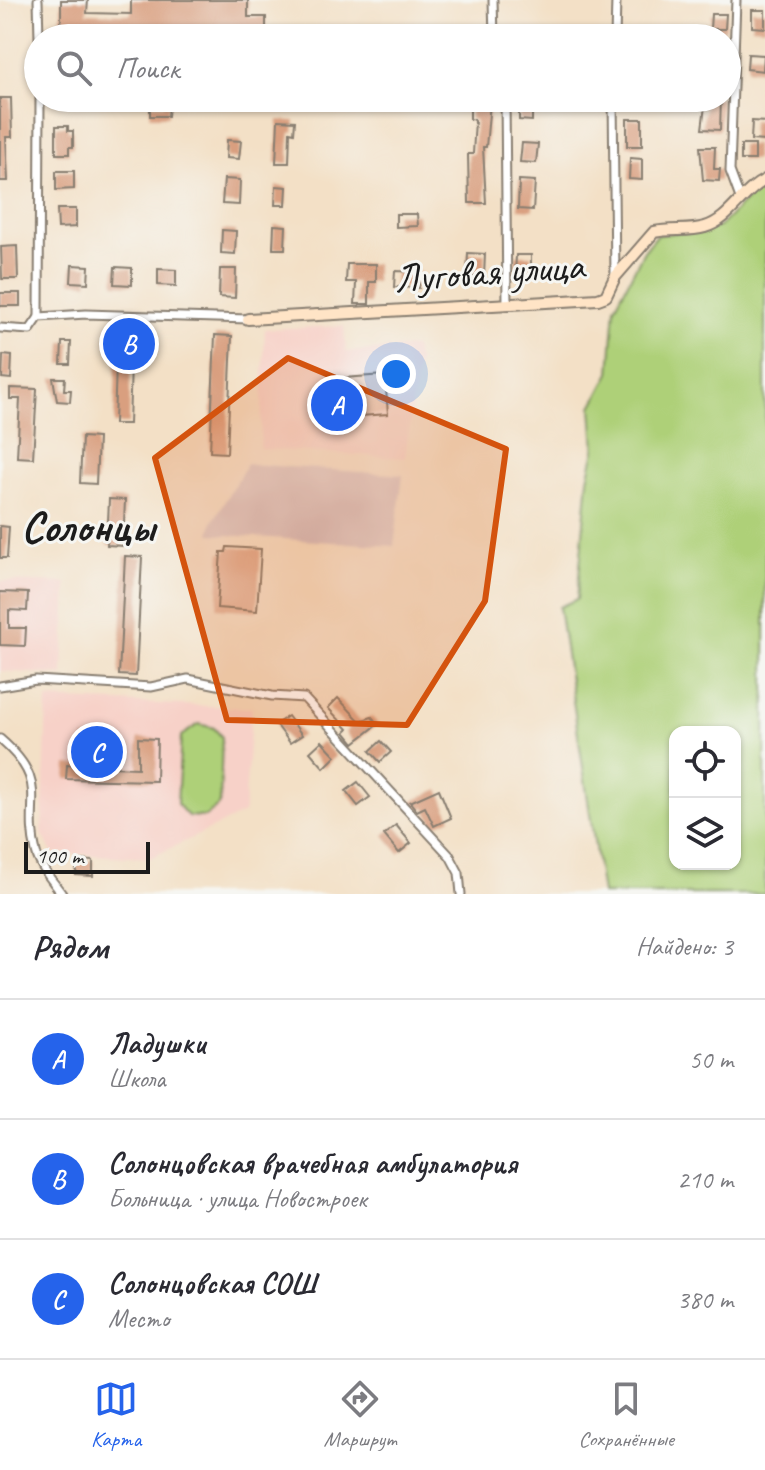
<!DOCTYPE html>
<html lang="ru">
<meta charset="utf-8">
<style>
:root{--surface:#fff;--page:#f2f2f3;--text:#2b2b33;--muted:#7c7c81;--line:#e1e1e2;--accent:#2563eb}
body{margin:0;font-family:Caveat,sans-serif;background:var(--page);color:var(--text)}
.controls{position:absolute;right:24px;bottom:24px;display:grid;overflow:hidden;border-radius:16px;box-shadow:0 2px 6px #0004}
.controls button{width:72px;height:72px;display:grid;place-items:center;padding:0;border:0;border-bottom:2px solid var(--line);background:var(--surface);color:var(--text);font:40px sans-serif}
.scale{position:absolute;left:24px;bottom:20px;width:126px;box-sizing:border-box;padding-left:8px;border:4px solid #1c1c1c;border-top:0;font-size:22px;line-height:28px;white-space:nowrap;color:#1c1c1c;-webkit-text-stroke:6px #f6f6f2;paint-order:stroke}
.you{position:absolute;left:396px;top:374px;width:28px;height:28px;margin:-20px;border:6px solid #fff;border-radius:50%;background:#1a73e8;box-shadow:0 0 0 12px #1a73e833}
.badge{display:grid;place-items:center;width:52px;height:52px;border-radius:50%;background:var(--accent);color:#fff;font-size:26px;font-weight:700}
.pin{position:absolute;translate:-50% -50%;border:4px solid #fff;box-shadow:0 2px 8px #0006}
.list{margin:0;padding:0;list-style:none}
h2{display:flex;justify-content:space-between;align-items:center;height:104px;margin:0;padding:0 32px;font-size:34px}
h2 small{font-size:26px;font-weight:400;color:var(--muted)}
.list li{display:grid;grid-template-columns:52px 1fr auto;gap:24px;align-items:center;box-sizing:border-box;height:120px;padding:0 32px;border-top:2px solid var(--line)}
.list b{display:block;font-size:30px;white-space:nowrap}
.list p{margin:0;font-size:26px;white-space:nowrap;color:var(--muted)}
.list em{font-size:26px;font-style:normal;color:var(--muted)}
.icon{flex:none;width:44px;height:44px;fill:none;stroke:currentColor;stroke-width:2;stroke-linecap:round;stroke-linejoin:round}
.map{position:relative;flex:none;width:765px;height:894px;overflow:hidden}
.search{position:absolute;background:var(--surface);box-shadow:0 2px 6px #0004;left:24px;right:24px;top:24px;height:88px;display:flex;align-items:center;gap:20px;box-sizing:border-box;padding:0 28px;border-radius:44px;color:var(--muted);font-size:30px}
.sheet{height:464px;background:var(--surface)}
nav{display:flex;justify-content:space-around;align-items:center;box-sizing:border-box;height:112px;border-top:2px solid var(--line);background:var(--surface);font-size:22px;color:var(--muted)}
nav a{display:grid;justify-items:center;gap:4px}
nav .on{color:var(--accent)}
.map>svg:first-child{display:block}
</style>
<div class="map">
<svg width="765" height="894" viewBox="0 0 765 894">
<rect width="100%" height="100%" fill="#f6f6f2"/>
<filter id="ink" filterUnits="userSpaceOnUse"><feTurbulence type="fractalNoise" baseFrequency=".0125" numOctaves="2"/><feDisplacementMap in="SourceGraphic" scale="16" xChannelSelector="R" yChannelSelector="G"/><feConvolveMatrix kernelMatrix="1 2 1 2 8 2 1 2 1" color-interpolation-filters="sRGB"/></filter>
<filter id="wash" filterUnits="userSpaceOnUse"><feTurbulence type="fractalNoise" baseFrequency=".006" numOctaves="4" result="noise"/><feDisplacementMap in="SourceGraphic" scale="32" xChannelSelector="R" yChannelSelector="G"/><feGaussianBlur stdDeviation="1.8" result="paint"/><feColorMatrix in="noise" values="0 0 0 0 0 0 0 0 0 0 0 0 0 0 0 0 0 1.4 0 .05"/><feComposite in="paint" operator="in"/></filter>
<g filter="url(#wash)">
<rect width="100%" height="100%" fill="#f3e0c6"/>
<g fill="#f7d1c8">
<polygon points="344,326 346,352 414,347 418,361 405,458 260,449 265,329"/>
<polygon points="0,581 67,583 63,675 0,671"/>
<polygon points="47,699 252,708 244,813 150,858 52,853 42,833"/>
</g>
<polygon fill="#d2bfc0" points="247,464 403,475 394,546 210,534 213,521"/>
<g fill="#aed078" stroke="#65764a" stroke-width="2" fill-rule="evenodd">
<path d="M765,187V894H602L559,607L577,599L588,479L595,450L592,407L610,373L615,307L644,251L657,235L719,227L755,191ZM675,732H735V864H675Z"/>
<polygon points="199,724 214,728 222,737 220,804 205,817 188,816 177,804 181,736"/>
</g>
<g id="blocks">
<g fill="#d99f7f">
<polygon points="61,0 88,0 87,13 131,14 131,0 248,0 248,17 266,17 266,38 61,38"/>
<polygon points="752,10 765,10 765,28 752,27"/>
<polygon points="711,14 726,14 725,29 710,29"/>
<polygon points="748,54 764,55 763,71 747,69"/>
<polygon points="0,98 11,98 12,137 6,137 8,181 0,181"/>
<rect x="579" y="98" width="23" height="12"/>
<polygon points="706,98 721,98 720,130 702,129"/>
<polygon points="470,101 490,102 486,147 483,147 486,203 469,203 468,154 473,154 475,120 470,119"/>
<polygon points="519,103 532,103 532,121 519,120"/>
<polygon points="150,105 169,105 168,116 150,116"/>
<rect x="627" y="119" width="15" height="27"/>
<polygon points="278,120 295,121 294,133 290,132 289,163 276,163"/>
<polygon points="752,121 765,122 765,141 751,140"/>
<polygon points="56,126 68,126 68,131 73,131 73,147 69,147 69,154 56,154"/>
<polygon points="227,140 241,141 239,159 226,158"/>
<polygon points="522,143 538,144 536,163 520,162"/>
<rect x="741" y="145" width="14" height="15"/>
<polygon points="700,147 715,147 714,169 720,169 719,181 703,180"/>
<polygon points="630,158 642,159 642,180 629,179"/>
<polygon points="56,171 74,171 74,189 56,190"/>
<polygon points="224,179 240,180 239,205 222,204"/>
<polygon points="519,180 535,181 533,210 518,209"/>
<polygon points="276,186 287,187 286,205 275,205"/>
<polygon points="57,209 76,209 76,227 58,228"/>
<polygon points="396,214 417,214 418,226 396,227"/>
<polygon points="274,225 286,226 285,249 273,249"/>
<polygon points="222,230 236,231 235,254 221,253"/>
<polygon points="17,246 18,279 2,279 1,247"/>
<polygon points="468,253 485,254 484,277 467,276"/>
<polygon points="516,255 531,255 531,278 515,278"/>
<polygon points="347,264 376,264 376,282 369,282 369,304 355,304 356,282 346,282"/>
<polygon points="72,265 89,266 88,283 71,282"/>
<polygon points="115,267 132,268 132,285 114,284"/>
<polygon points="158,269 176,270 176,286 158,285"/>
<polygon points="220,269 236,269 235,298 219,297"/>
<polygon points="395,271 420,272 419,288 394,287"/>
<rect x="0" y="293" width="20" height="13"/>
<polygon points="117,333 132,334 129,424 114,424"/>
<polygon points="215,335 232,336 227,453 210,452"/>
<polygon points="62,342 71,342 70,364 61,364"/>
<polygon points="3,355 12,356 11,379 2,378"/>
<polygon points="398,374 399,388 386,389 388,414 346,417 344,394 331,395 330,379"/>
<polygon points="53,378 65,378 64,390 71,390 70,402 57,401"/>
<polygon points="10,388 37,389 33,458 17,457 20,399 10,399"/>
<polygon points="82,437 98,438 96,484 80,483"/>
<polygon points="109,499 125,500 123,546 107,545"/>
<polygon points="0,526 9,527 7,558 0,558"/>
<polygon points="227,547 261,549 257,611 217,608 221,552 226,552"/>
<polygon points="125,556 142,557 136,676 119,675"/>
<polygon points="0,592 28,593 27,611 9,610 9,628 26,628 25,646 0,645"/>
<polygon points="338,698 360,721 372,717 378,724 354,743 345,732 348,729 328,708"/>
<polygon points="288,716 302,735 290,743 276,724"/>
<polygon points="84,737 111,737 110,767 138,768 138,738 157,739 156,781 66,779 67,765 84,766"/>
<polygon points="322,741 336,756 324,768 310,752"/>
<polygon points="381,741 391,752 380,762 370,751"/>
<polygon points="358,782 370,797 358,806 346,791"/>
<polygon points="439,789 451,818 434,826 425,807 417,811 410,802"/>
<polygon points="396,825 411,843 399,853 384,835"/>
<polygon points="77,860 93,861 93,876 76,875"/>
</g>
</g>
</g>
<g filter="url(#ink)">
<use href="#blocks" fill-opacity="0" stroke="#887e71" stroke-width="2"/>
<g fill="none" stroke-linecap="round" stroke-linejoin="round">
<g stroke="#887e71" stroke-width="11">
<g id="street">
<polyline points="38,0 39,38"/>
<polyline points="493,0 494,38"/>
<polyline points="736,0 730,171 740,198"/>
<polyline points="615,38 616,0"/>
<polyline points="505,98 507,305"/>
<polyline points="613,98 615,276"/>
<polyline points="39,317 40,98"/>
<polyline points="0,328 30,330 39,317 86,314 248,319"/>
<polyline points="0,686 36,680 151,687 188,679 272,696 304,698 450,856 459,873 461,894"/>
<path d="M0,739C52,784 23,800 36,852C40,868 53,881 62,894"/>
</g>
</g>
<g stroke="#887e71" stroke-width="14">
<path id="secondary" d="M248,319L598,299L606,296L615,277L654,232C670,228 689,232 705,227C730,220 742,191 765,180"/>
</g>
<use href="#street" stroke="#fff" stroke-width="7"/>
<use href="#secondary" stroke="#ffe4c6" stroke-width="10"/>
</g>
</g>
<path fill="#d4530e" fill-opacity="0.2" stroke="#d4530e" stroke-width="6" stroke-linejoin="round" d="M288,358L506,449L485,601L407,725L227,720L155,458Z"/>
<g text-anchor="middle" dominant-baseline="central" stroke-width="6" stroke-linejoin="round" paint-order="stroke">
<g font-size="40" fill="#1c1c1c" stroke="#f6f6f2">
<text transform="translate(489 272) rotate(-4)">Луговая улица</text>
</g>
<g font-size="44" font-weight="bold" fill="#1c1c1c" stroke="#f6f6f2">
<text x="88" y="526">Солонцы</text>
</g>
</g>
</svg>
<div class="controls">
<button><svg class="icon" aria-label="locate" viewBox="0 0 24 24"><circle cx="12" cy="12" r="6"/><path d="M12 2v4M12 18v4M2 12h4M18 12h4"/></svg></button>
<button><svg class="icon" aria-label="layers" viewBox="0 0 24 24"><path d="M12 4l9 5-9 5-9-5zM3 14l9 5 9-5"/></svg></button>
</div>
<div class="scale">100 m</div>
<div class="you"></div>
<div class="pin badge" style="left:337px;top:405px">A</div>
<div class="pin badge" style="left:129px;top:344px">B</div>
<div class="pin badge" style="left:97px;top:752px">C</div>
<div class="search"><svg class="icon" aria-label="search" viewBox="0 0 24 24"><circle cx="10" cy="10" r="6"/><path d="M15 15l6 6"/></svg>Поиск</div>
</div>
<section class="sheet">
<h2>Рядом<small>Найдено: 3</small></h2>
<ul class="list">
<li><span class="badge">A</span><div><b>Ладушки</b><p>Школа</p></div><em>50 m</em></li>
<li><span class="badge">B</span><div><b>Солонцовская врачебная амбулатория</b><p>Больница · улица Новостроек</p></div><em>210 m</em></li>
<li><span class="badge">C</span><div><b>Солонцовская СОШ</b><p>Место</p></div><em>380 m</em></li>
</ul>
</section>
<nav>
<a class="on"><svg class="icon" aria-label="map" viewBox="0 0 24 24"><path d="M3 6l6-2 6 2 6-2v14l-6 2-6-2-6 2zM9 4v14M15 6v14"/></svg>Карта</a>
<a><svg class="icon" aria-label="directions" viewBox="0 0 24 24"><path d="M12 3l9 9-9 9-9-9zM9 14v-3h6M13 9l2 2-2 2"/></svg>Маршрут</a>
<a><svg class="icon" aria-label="saved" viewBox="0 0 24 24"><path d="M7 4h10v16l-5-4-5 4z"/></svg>Сохранённые</a>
</nav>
